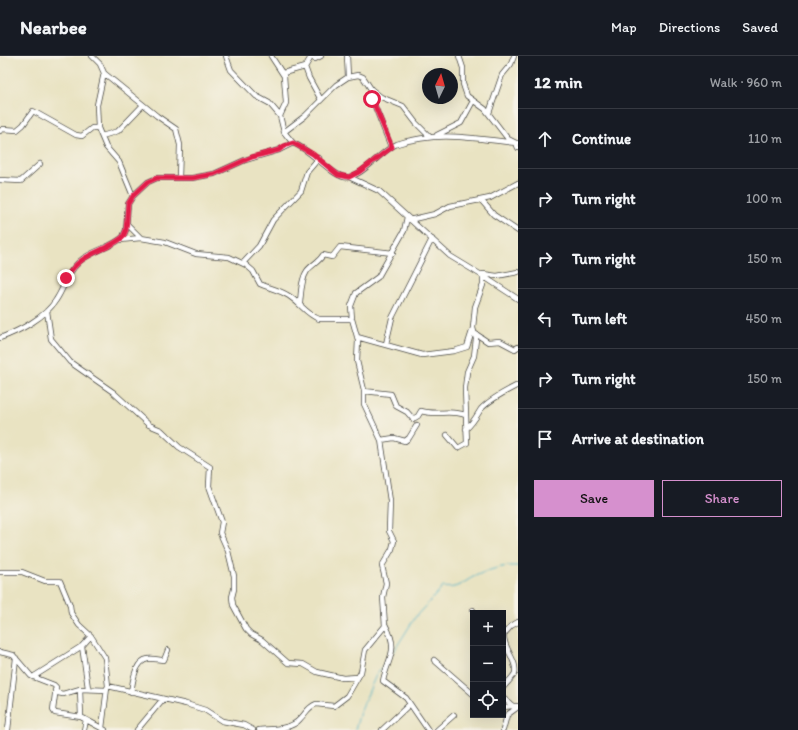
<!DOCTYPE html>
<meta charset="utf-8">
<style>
body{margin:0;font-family:Itim,sans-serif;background:#20242c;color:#f1f3f6}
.controls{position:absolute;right:12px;bottom:12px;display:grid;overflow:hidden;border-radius:0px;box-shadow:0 4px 16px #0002}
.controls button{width:36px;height:36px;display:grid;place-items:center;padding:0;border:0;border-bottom:1px solid #363941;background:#171b24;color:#f1f3f6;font:20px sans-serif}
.compass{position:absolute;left:422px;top:12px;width:36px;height:36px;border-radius:50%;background:#171b24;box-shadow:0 4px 16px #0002;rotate:5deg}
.stop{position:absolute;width:12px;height:12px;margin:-9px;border:3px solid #e11d48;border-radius:50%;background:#fff}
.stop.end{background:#e11d48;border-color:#fff;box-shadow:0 1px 4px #0008}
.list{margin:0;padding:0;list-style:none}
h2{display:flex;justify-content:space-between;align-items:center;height:52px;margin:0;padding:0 16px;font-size:17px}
h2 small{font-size:13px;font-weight:400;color:#9ea1a6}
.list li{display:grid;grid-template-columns:26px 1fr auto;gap:12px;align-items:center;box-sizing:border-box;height:60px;padding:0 16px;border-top:1px solid #363941}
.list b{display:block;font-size:15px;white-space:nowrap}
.list em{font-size:13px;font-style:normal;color:#9ea1a6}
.actions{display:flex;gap:8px;padding:12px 16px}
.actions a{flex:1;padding:9px 0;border:1px solid #d690ce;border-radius:0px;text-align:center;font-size:14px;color:#d690ce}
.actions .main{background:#d690ce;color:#111}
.icon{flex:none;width:22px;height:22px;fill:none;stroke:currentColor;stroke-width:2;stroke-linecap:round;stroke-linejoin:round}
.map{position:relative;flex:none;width:518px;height:674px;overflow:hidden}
header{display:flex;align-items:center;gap:24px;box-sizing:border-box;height:56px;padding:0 20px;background:#171b24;border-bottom:1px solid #363941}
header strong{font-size:19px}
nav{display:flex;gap:22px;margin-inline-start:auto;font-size:14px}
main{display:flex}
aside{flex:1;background:#171b24}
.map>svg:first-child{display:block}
</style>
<header>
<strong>Nearbee</strong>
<nav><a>Map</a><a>Directions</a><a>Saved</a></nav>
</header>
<main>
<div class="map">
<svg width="518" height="674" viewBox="0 0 518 674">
<rect width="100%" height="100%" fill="#f7f3e8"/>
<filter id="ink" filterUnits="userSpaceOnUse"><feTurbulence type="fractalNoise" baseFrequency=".025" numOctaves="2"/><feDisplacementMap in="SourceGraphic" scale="8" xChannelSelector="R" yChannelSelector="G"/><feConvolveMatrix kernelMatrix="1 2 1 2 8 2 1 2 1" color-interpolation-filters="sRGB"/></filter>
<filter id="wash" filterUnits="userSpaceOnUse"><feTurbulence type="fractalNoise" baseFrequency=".012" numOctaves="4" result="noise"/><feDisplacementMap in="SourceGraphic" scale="16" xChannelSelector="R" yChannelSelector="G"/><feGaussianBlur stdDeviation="0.9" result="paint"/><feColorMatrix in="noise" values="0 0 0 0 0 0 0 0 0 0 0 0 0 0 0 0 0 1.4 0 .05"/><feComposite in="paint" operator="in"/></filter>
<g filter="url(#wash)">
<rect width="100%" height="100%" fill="#e9e3c2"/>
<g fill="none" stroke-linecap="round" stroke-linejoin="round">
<path stroke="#49b1c8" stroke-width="1" d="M394,595L416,560L443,531C457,534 463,526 475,520C489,514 502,509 518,510
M355,674L360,656L376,619L387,604"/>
</g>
</g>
<g filter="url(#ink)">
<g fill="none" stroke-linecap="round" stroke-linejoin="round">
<defs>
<path id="minor" d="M92,0L100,8L104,17L157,60L176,73L180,89L179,122
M226,0L231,14L256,40L269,47L275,54L280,60L284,76L293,87
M271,0L284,20L286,47L280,60
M347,0L348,21
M459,0L463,12V28L467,40L485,53L508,83L516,87L518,92
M305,11L309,22L321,44
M104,17L97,49L98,72L106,91L119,106L133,140
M283,17L305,11L311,1L315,3L321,0
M372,43L391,91
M489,57L502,19L511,8L514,0
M0,75L3,73L17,74L23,69L33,55L76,79L82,80L92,72H98
M284,76L305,60L336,29L348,21L358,19L363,21L371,33L381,41L403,50L416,67L430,81
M437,79L461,67L473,45
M102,80L118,75L143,49
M349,121L379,135L450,200L483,220V229L475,251L473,272L476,283L474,300L467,316L465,332L467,387L458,392L447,379
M0,124L21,125L40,108
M481,144L494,159L518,175
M409,164L435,158L450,150L490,142L518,127
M127,168L141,182
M120,184L141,182L165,186L196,198L229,201L246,209L253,215L260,228C269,232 280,234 289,240C300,247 307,259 319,263H352
M243,207L259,190L273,164L301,135L307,116L319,102
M483,218L497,220L518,216
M483,220L518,243
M300,247C301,237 301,224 307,215C311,209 319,206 323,199L332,201L340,191L393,197
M47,255L51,283L70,306L113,336L149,369L161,374L179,391L210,411L209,430L222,466L220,477L228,495L234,520V533L232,541L233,549L246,573L251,578L262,584L288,607L303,608L317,616L343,622L358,621
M476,278L488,286L500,285L515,293L518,291
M357,281L422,299L454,295L467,291L473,272
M0,282C19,275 45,262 56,244C66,229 65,219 80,205C93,194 111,192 123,181L126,174L128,148L133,140L148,126L157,122H192L214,118L245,104L279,94L293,87C311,94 330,118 344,121C360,124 381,94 397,88C440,74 475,83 518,87
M386,288L392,262L432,183
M364,335L391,338L396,350L407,356L413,363L418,360L421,355C438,360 449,353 465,359
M466,373C473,367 476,361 481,353C490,343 506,335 518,329
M381,384L394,382L405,385L409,382L417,369
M0,516H22L45,525H60L70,549L71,557L79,569L91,580L105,602L108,630L186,648L205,654L222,665L244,669L253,674
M473,554L474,557
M385,568C400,596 388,600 383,625L406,642L428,674
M82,590L88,632
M0,596L13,599L31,620L54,629L56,631L53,654L55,657L81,661L105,674
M434,604L473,638
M33,621L82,590L91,580
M503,632C506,627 512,623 515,617C518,605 502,591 504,578L511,570L518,566
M80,633L81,661
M55,634L58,637L63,638L80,633L107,634
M131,636C133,625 135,605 148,603C153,602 159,604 164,604L168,594
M503,642L513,650H518
M503,651L513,650
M102,672L107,632
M8,674L16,602
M84,674L86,664
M137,674L163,643
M259,674C271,673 291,674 300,663C306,657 308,651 316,648L334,650L347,640L361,616L365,594L385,570L383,541L386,527L382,510L392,493L394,485L389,475L390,445L381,384L364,348V334L357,305L358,284L352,263L351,250L356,237L378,221L404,175L407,161
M382,674L410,648
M437,674L454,659
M503,674L507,659L518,651"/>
</defs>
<use href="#minor" stroke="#484742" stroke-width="6"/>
<use href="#minor" stroke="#fff" stroke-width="4.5"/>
</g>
</g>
<g fill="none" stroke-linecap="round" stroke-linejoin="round" filter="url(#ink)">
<path stroke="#e11d48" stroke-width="5" d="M66,222C82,195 104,197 123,181L126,174L128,148L133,140L148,126L157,122H192L214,118L252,101L279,94L284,90L293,87L313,98L338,119L349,121L359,116L392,91L372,43"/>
</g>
</svg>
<div class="controls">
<button>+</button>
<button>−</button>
<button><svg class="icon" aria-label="locate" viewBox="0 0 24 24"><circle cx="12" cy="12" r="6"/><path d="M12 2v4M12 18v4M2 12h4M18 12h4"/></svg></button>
</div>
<svg class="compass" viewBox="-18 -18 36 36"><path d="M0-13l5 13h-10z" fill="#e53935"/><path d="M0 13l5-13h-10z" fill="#9ea1a6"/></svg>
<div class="stop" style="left:372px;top:43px"></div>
<div class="stop end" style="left:66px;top:222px"></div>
</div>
<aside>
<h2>12 min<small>Walk · 960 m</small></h2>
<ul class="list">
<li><svg class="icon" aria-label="ahead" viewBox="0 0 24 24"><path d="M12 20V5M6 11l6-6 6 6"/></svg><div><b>Continue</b></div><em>110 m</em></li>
<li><svg class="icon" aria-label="right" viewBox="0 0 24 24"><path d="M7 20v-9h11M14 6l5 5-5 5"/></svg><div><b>Turn right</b></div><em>100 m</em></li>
<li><svg class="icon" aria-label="right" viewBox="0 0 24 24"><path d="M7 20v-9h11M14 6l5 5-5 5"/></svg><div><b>Turn right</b></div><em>150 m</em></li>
<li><svg class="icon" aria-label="left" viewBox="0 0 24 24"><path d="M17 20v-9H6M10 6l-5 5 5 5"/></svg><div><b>Turn left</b></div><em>450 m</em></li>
<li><svg class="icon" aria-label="right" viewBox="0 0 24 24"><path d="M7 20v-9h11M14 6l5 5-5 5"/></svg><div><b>Turn right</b></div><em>150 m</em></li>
<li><svg class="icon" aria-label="arrive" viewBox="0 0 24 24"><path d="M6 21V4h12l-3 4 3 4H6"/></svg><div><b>Arrive at destination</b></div></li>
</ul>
<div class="actions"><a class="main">Save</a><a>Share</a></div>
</aside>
</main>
